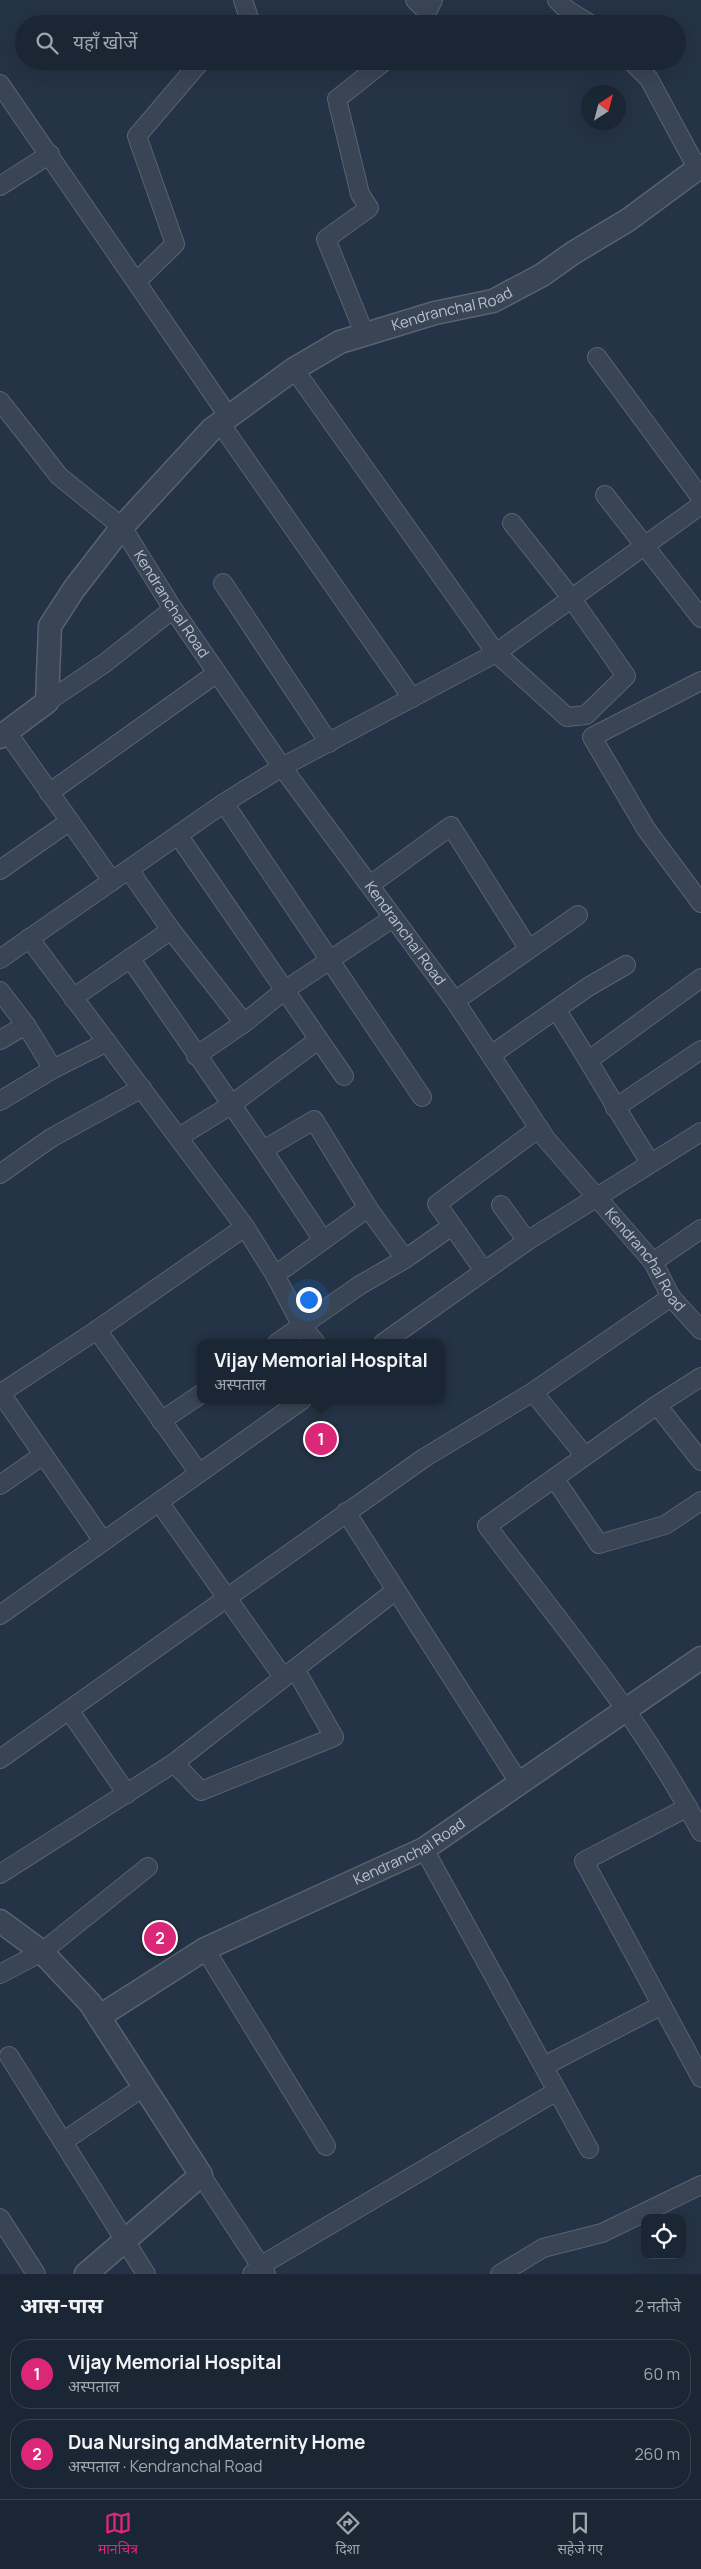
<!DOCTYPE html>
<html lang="hi">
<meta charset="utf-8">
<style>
body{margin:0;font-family:Manrope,"Noto Sans Devanagari",sans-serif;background:#283240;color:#f1f3f6}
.controls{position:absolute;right:15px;bottom:15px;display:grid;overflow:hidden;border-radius:10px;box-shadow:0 5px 20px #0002}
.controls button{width:45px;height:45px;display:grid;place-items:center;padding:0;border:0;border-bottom:1px solid #39434f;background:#1b2634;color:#f1f3f6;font:25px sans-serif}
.compass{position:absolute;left:581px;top:85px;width:45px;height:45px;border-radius:50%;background:#1b2634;box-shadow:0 5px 20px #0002;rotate:36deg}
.you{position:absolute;left:308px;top:1299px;width:18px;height:18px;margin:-12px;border:4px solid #fff;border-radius:50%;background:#1a73e8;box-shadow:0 0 0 8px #1a73e833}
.badge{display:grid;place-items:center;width:32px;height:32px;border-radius:50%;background:#db2777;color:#fff;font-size:16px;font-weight:700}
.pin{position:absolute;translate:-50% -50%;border:2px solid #fff;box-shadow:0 1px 5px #0006}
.popup{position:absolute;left:197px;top:1339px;width:248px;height:65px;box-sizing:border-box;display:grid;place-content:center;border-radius:10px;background:#1b2634;filter:drop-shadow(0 1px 4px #0005);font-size:16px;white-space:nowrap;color:#a0a5ac}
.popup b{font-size:19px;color:#f1f3f6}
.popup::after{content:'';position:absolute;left:50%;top:100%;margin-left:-10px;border:10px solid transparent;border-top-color:#1b2634}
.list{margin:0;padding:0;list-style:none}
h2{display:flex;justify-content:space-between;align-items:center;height:65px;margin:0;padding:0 20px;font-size:21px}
h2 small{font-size:16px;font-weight:400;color:#a0a5ac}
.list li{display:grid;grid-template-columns:32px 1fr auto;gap:15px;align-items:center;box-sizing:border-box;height:70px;margin:0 10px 10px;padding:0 10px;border:1px solid #39434f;border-radius:20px}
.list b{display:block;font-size:19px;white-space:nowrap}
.list p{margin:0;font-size:16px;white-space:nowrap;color:#a0a5ac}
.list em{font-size:16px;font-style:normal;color:#a0a5ac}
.icon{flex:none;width:28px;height:28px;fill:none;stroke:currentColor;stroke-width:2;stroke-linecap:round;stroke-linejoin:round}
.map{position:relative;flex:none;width:701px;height:2274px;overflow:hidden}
.search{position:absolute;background:#1b2634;box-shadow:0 5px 20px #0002;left:15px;right:15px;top:15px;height:55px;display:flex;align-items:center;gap:12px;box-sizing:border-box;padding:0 18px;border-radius:28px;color:#a0a5ac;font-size:19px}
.sheet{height:225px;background:#1b2634}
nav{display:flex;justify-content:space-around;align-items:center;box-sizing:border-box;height:70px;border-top:1px solid #39434f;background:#1b2634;font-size:14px;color:#a0a5ac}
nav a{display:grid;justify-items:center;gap:2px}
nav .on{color:#db2777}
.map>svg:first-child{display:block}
</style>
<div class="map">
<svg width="701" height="2274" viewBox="0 0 701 2274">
<rect width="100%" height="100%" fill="#243345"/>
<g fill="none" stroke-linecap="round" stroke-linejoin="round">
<defs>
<g id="minor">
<path d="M243,0L251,24"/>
<path d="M415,0L427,12L433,0"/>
<path d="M557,0L566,9L590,24"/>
<path d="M631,61L649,79L697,168"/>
<path d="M0,84L229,417"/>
<path d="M0,186L50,154"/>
<path d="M137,281L175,244L137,136L201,61"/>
<path d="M365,335L326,239L369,208L360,194L337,99L385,61"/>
<path d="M597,357L701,498"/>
<path d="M294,369L496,653L567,717L586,715L626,676L572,599L512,523"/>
<path id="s1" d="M0,401L59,476L122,527L173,609L282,767L455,1001L546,1139L653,1262L671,1297L701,1330"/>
<path d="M220,423L412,698"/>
<path d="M605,495L701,618"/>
<path d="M223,583L329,743"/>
<path d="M701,681L592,737L646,829L701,903"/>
<path d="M47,702L105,663L173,609"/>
<path d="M7,732L112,881"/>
<path d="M49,793L217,673"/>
<path d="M224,803L422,1097"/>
<path d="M178,835L344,1076"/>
<path d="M0,870L70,821"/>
<path d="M129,870L171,930L244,1023"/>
<path d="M370,885L451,826L528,948"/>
<path d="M29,938L245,1227L275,1275L302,1326L316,1343"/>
<path d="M130,958L263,1150L323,1240"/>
<path d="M0,959L224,803L282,767L496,653L701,505"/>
<path d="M0,991L26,1025L53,1069"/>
<path d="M73,998L171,930"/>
<path d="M455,1001L578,915"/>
<path d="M557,1011C590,1061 618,1113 650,1162"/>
<path d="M0,1040L26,1025"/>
<path d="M491,1055L588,987L626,965"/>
<path d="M196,1056L244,1023L285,990L393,918"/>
<path d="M589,1060L701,978"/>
<path d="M0,1101L53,1069L107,1042"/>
<path d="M615,1108L701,1050"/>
<path d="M179,1137L231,1105L318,1040"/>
<path d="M263,1150L314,1120L368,1208L405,1259"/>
<path d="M0,1174L51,1138L142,1088"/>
<path d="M501,1205L527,1241"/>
<path d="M653,1262L701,1229"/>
<path d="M484,1271L437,1204L539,1128"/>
<path d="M275,1275L368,1208"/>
<path d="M97,1330L199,1473"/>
<path d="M277,1343L360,1285L405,1259L452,1226"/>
<path d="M383,1343L527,1241L701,1132"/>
<path d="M701,1377L657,1405L487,1526C562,1625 643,1721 701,1832"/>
<path d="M0,1392L103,1541"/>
<path d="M533,1392L585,1456"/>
<path d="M1,1393L97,1330L245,1227"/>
<path d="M657,1405L701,1461"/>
<path d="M161,1421L201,1394"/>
<path d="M554,1478L599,1544L665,1525L701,1501"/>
<path d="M0,1485L43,1455"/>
<path d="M159,1502L283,1677"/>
<path d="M346,1512L520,1784"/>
<path d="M0,1615L302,1400"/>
<path d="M69,1710L127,1794"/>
<path d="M0,1759L424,1458L533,1392L671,1297"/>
<path d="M174,1763L201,1791L334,1737L295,1669"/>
<path d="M688,1807L584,1861L701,2078"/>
<path d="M424,1849L589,2149"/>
<path d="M0,1874L174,1763L395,1591"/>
<path d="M205,1949L326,2146"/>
<path d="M0,1974L42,1952L148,1867"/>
<path d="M9,2056L146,2274"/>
<path d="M544,2066L662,2005"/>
<path d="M64,2141L145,2086"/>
<path d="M201,2175L266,2274"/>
<path d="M0,2218L36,2274"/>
<path d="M252,2274L260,2266L557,2091"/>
<path d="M500,2274L543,2248L602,2233L701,2185"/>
</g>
<g id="tertiary">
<path id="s2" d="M0,737L47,702L50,626L74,589L122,527L212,429L294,369L340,342L435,313L493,301L542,275L573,253L628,220L701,166"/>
<path d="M0,1921L42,1952L90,2003L201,2175L86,2274"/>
<path id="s3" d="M100,2016L205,1949L424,1849L701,1658"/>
</g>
</defs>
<use href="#minor" stroke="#586372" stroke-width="20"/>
<use href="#tertiary" stroke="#586372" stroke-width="25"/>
<use href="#minor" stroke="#394554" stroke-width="18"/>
<use href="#tertiary" stroke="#394554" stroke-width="22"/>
</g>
<g text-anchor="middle" stroke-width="4" stroke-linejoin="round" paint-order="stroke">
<g font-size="15" fill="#b7c0ce" stroke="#1e2a3a">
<text dy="5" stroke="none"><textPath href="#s2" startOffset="662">Kendranchal Road</textPath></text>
<text dy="5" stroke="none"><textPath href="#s1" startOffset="268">Kendranchal Road</textPath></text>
<text dy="5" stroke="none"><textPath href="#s1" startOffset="672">Kendranchal Road</textPath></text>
<text dy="5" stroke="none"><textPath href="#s1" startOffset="1078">Kendranchal Road</textPath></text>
<text dy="5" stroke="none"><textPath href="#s3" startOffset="351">Kendranchal Road</textPath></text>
</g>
</g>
</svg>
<div class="controls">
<button><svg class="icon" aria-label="locate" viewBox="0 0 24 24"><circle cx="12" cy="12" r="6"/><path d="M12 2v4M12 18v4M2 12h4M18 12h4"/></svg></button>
</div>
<svg class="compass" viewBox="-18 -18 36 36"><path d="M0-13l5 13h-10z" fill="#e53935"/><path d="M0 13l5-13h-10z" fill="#a0a5ac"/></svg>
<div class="you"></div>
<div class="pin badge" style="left:321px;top:1439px">1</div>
<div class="popup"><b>Vijay Memorial Hospital</b>अस्पताल</div>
<div class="pin badge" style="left:160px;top:1938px">2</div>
<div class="search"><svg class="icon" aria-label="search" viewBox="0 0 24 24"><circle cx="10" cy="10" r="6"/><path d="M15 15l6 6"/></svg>यहाँ खोजें</div>
</div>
<section class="sheet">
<h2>आस-पास<small>2 नतीजे</small></h2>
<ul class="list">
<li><span class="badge">1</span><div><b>Vijay Memorial Hospital</b><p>अस्पताल</p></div><em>60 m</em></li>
<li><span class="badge">2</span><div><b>Dua Nursing andMaternity Home</b><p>अस्पताल · Kendranchal Road</p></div><em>260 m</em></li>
</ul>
</section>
<nav>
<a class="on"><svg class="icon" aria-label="map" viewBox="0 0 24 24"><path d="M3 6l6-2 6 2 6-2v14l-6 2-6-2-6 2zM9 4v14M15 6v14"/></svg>मानचित्र</a>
<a><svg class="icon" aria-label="directions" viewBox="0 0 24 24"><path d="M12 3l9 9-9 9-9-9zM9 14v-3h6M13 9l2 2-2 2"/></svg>दिशा</a>
<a><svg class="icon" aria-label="saved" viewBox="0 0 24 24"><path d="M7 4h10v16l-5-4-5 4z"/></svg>सहेजे गए</a>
</nav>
